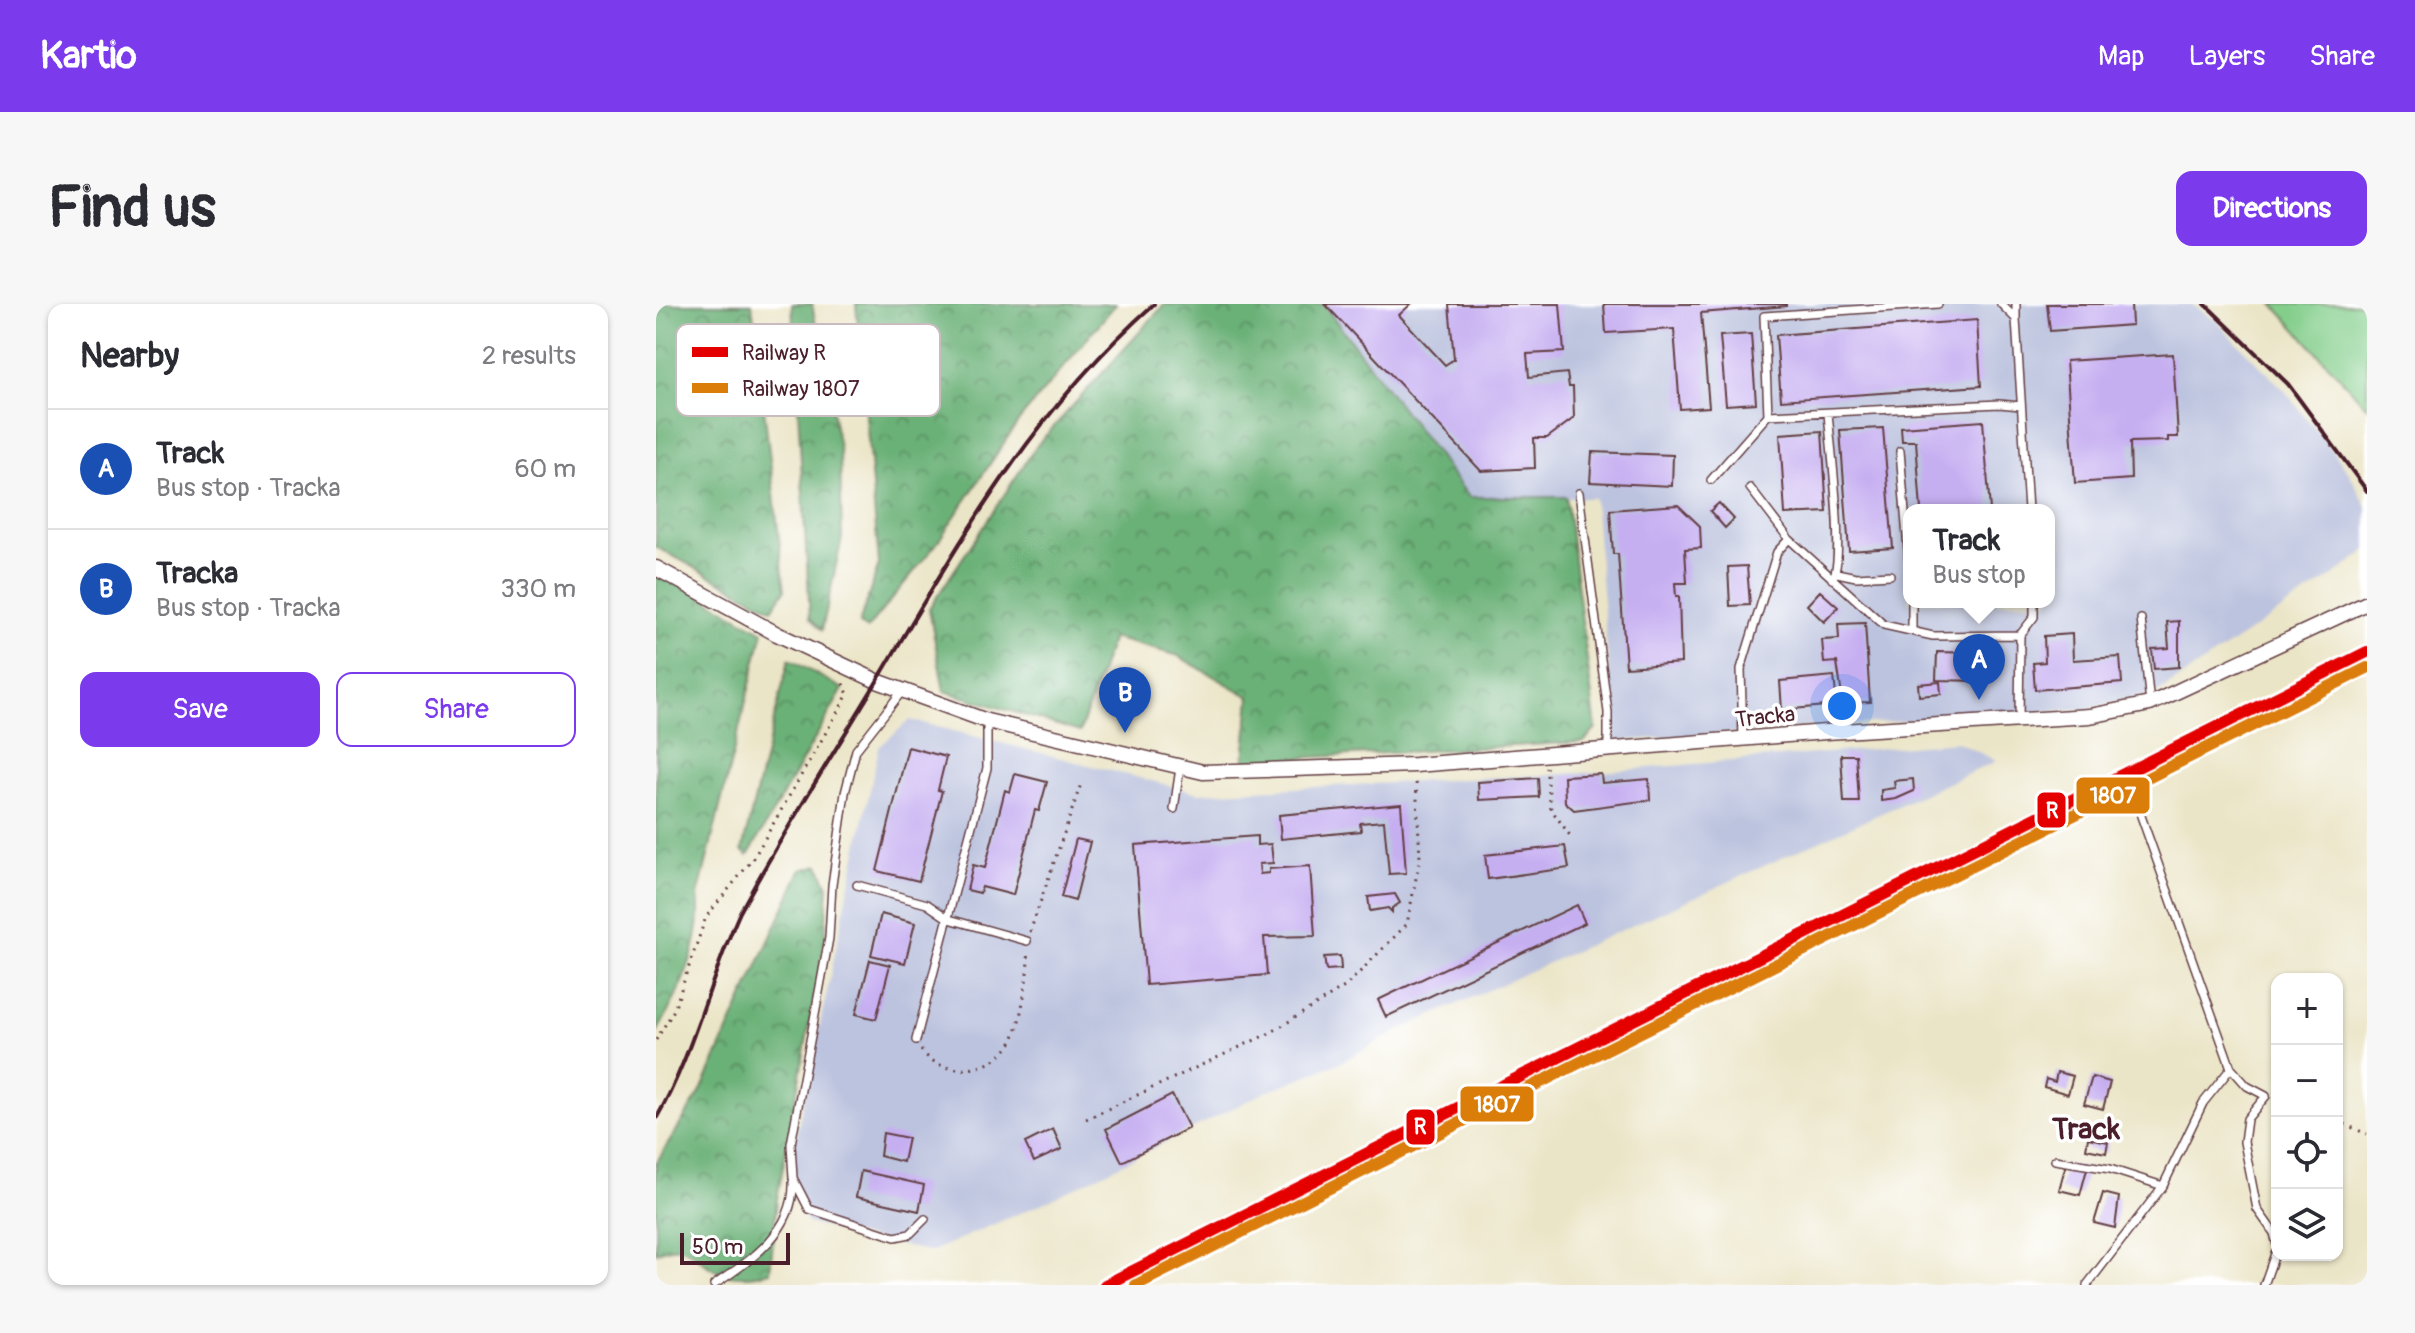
<!DOCTYPE html>
<meta charset="utf-8">
<style>
body{margin:0;font-family:Pangolin,sans-serif;background:#f7f7f7;color:#2b2b33}
.controls{position:absolute;right:24px;bottom:24px;display:grid;overflow:hidden;border-radius:16px;box-shadow:0 2px 6px #0004}
.controls button{width:72px;height:72px;display:grid;place-items:center;padding:0;border:0;border-bottom:2px solid #e1e1e2;background:#fff;color:#2b2b33;font:40px sans-serif}
.scale{position:absolute;left:24px;bottom:20px;width:110px;box-sizing:border-box;padding-left:8px;border:4px solid #4a1f2b;border-top:0;font-size:22px;line-height:28px;white-space:nowrap;color:#4a1f2b;-webkit-text-stroke:6px #fff;paint-order:stroke}
.you{position:absolute;left:1186px;top:402px;width:28px;height:28px;margin:-20px;border:6px solid #fff;border-radius:50%;background:#1a73e8;box-shadow:0 0 0 12px #1a73e833}
.badge{display:grid;place-items:center;width:52px;height:52px;border-radius:50%;background:#7c3aed;color:#fff;font-size:26px;font-weight:700}
.pin{position:absolute;translate:-50% -66px;filter:drop-shadow(0 2px 4px #0008)}
.pin::after{content:'';position:absolute;top:42px;width:28px;height:24px;background:inherit;clip-path:polygon(0 0,100% 0,50% 100%)}
.popup{position:absolute;left:1247px;top:200px;width:152px;height:104px;box-sizing:border-box;display:grid;place-content:center;border-radius:16px;background:#fff;filter:drop-shadow(0 2px 6px #0005);font-size:26px;white-space:nowrap;color:#7c7c81}
.popup b{font-size:30px;color:#2b2b33}
.popup::after{content:'';position:absolute;left:50%;top:100%;margin-left:-16px;border:16px solid transparent;border-top-color:#fff}
.list{margin:0;padding:0;list-style:none}
h2{display:flex;justify-content:space-between;align-items:center;height:104px;margin:0;padding:0 32px;font-size:34px}
h2 small{font-size:26px;font-weight:400;color:#7c7c81}
.list li{display:grid;grid-template-columns:52px 1fr auto;gap:24px;align-items:center;box-sizing:border-box;height:120px;padding:0 32px;border-top:2px solid #e1e1e2}
.list b{display:block;font-size:30px;white-space:nowrap}
.list p{margin:0;font-size:26px;white-space:nowrap;color:#7c7c81}
.list em{font-size:26px;font-style:normal;color:#7c7c81}
.actions{display:flex;gap:16px;padding:24px 32px}
.actions a{flex:1;padding:18px 0;border:2px solid #7c3aed;border-radius:16px;text-align:center;font-size:28px;color:#7c3aed}
.actions .main{background:#7c3aed;color:#fff}
.icon{flex:none;width:44px;height:44px;fill:none;stroke:currentColor;stroke-width:2;stroke-linecap:round;stroke-linejoin:round}
.map{position:relative;flex:none;width:1711px;height:981px;overflow:hidden;border-radius:16px}
header{display:flex;align-items:center;gap:48px;box-sizing:border-box;height:112px;padding:0 40px;background:#7c3aed;color:#fff}
header strong{font-size:38px}
nav{display:flex;gap:44px;margin-inline-start:auto;font-size:28px}
.intro{display:flex;align-items:center;justify-content:space-between;box-sizing:border-box;height:192px;padding:0 48px}
h1{margin:0;font-size:56px}
.button{padding:20px 36px;border-radius:16px;background:#7c3aed;color:#fff;font-size:28px;font-weight:700}
main{display:flex;gap:48px;padding:0 48px}
aside{flex:1;background:#fff;border-radius:16px;box-shadow:0 2px 6px #0004}
.map>svg:first-child{display:block}
</style>
<header>
<strong>Kartio</strong>
<nav><a>Map</a><a>Layers</a><a>Share</a></nav>
</header>
<div class="intro"><h1>Find us</h1><a class="button">Directions</a></div>
<main>
<aside>
<h2>Nearby<small>2 results</small></h2>
<ul class="list">
<li><span class="badge" style="background:#1a4fb4">A</span><div><b>Track</b><p>Bus stop · Tracka</p></div><em>60 m</em></li>
<li><span class="badge" style="background:#1a4fb4">B</span><div><b>Tracka</b><p>Bus stop · Tracka</p></div><em>330 m</em></li>
</ul>
<div class="actions"><a class="main">Save</a><a>Share</a></div>
</aside>
<div class="map">
<svg width="1711" height="981" viewBox="0 0 1711 981">
<defs>
<pattern id="forest-crowns" width="20" height="18" patternUnits="userSpaceOnUse" patternTransform="scale(2)"><rect width="20" height="18" fill="#6ab177"/><path d="M2 6a3 3 0 1 1 6 0M12 15a3 3 0 1 1 6 0" fill="none" stroke="#598f62"/></pattern>
</defs>
<rect width="100%" height="100%" fill="#fff"/>
<filter id="ink" filterUnits="userSpaceOnUse"><feTurbulence type="fractalNoise" baseFrequency=".0125" numOctaves="2"/><feDisplacementMap in="SourceGraphic" scale="16" xChannelSelector="R" yChannelSelector="G"/><feConvolveMatrix kernelMatrix="1 2 1 2 8 2 1 2 1" color-interpolation-filters="sRGB"/></filter>
<filter id="wash" filterUnits="userSpaceOnUse"><feTurbulence type="fractalNoise" baseFrequency=".006" numOctaves="4" result="noise"/><feDisplacementMap in="SourceGraphic" scale="32" xChannelSelector="R" yChannelSelector="G"/><feGaussianBlur stdDeviation="1.8" result="paint"/><feColorMatrix in="noise" values="0 0 0 0 0 0 0 0 0 0 0 0 0 0 0 0 0 1.4 0 .05"/><feComposite in="paint" operator="in"/></filter>
<g filter="url(#wash)">
<rect width="100%" height="100%" fill="#ebe5c7"/>
<path fill="#bcc3de" fill-rule="evenodd" d="M667,0H1535L1560,17L1630,88L1692,167L1711,203V246L1680,270L1503,388L1435,404L959,437L938,194L813,193ZM1253,206H1393V298H1253Z
M254,416L543,489L945,468L1301,438L1341,457L746,725L685,758L607,789L394,896L274,948L151,919L131,875L223,443Z"/>
<path fill="url(#forest-crowns)" stroke="#5a6851" stroke-width="2" d="M0,0H96L129,286L116,305L0,243Z
M136,0H156L184,149L186,234L166,326L154,314Z
M200,0H460L364,115L279,242L211,325L203,320L223,260Z
M509,0H667L813,193H910L940,425L928,438L588,457L594,393L520,351L456,334L424,428L288,387L273,305L381,141Z
M0,266L107,328L42,592C49,637 22,692 0,730Z
M133,355L187,385L92,552L86,547Z
M163,561L172,583L169,636L121,895L114,968C97,973 73,975 57,965C35,953 32,934 0,949V859L44,789L145,566Z"/>
<path fill="#83ce8b" stroke="#66765b" stroke-width="2" d="M1617,0H1711V103Z"/>
<g id="blocks">
<path fill="#c6aff1" d="M669,0H755L743,11L789,61L798,55L793,0H904L908,48L871,50L873,73L911,69L913,83H917L918,114L891,134H878L879,164L825,167Z
M948,0H1130V2L1045,9L1053,103L1024,105L1018,25L950,29Z
M1391,0H1475L1476,21L1394,27Z
M1321,16L1325,82L1125,96L1120,31Z
M1095,30L1100,99L1070,101L1064,32Z
M1517,50L1522,133H1512V137L1474,138L1475,175L1419,179L1410,57Z
M1327,117L1334,206H1265L1260,137H1246L1245,123Z
M1227,124L1237,244L1193,247L1184,126Z
M1166,127L1171,208L1129,210L1124,130Z
M936,148L1017,151L1016,182L934,178Z
M1063,199L1078,215L1069,224L1054,207Z
M1022,201L1044,222L1045,244L1029,245L1031,279H1019L1020,293L1023,292L1025,359L970,363L962,250H957L954,206Z
M1091,262L1094,301L1074,302L1072,263Z
M1164,287L1182,303L1168,318L1151,301Z
M1523,317V363L1498,365L1496,345L1513,344L1511,318Z
M1209,319L1214,398L1187,399L1181,358L1168,359L1166,336L1183,335L1182,320Z
M1416,330L1417,356L1464,353L1466,379L1379,386L1377,359L1389,358L1388,332Z
M1281,348L1324,349V377L1280,376Z
M1178,372L1181,401L1126,406L1124,377Z
M1284,378L1285,390L1263,392L1262,380Z
M252,443L290,453L282,486L286,487L263,577L221,567Z
M1185,451H1200L1203,498H1188Z
M359,470L391,478L383,507L379,506L357,591L326,583L324,589L311,586L317,561L329,564L349,486L354,488Z
M945,470L946,479L993,475L994,496L918,506L909,498L908,472Z
M882,474L883,493L823,496L822,478Z
M1257,475L1258,487L1240,495L1225,497V486L1239,484L1238,477Z
M745,500L750,569L733,570L728,517L704,519L705,527L625,535L623,511Z
M601,532V541L615,540L617,559L603,560L604,570L613,569V565L654,562L659,632L608,633L611,671L490,681L479,541Z
M420,535L434,538L419,597L405,593Z
M909,542L913,564L832,575L829,551Z
M739,590L744,599L736,604V608L732,604L714,607L712,593Z
M921,601L929,619L730,713L722,696Z
M225,610L259,619L249,659L215,651Z
M684,652L685,665L670,666L668,653Z
M214,656L234,661L220,715L200,710Z
M1401,768L1417,772L1412,790L1388,783L1390,775L1399,778Z
M1436,773L1454,778L1447,805L1428,800Z
M516,791L533,824L466,858L450,825Z
M397,825L406,845L378,858L369,839Z
M227,829L252,834L247,858L224,852Z
M1432,834L1452,838L1450,849L1430,845Z
M1410,860L1431,865L1424,891L1403,886Z
M205,867L268,881L263,907L200,893Z
M1447,889L1463,893L1459,924L1438,919Z"/>
</g>
</g>
<g filter="url(#ink)">
<use href="#blocks" fill-opacity="0" stroke="#623d42" stroke-width="2"/>
<g fill="none" stroke-linecap="round" stroke-linejoin="round">
<defs>
<path id="service" d="M1345,0L1360,15L1372,206
M1360,0V15
M1172,109C1174,137 1190,259 1176,275
M1112,111L1343,100L1365,102
M1244,147L1253,258
M1055,176L1112,111L1108,12L1282,0
M1094,184L1133,235L1228,321L1277,332L1364,331L1378,313V298
M923,189L952,408V445
M1181,269L1200,273L1234,271
M1256,298V327
M1485,315L1494,400
M247,386L200,446L189,489L176,581L173,634L135,840L137,874L153,905L239,933L254,930L269,915
M1363,417L1364,331
M1087,435L1085,365L1121,248L1133,235
M518,505L524,464
M1485,512L1575,764L1591,782L1610,792L1591,815L1588,838L1601,905L1618,929L1621,941
M201,581L271,600L293,615L371,637
M260,736L331,464V417
M1399,856L1454,865L1507,882
M58,981C95,956 139,927 137,878
M1431,981L1507,882L1547,799L1575,764
M1608,981L1621,944"/>
<path id="minor" d="M0,264L121,330L221,377L331,417L547,468L759,461L1170,428L1434,412L1494,400L1711,299"/>
</defs>
<use href="#service" stroke="#623d42" stroke-width="10"/>
<use href="#minor" stroke="#623d42" stroke-width="17"/>
<path stroke="#623d42" stroke-width="3" stroke-dasharray="2 6" stroke-linecap="butt" d="M890,463L895,505L915,533
M374,628L426,477
M0,736L18,706L50,613L97,555L192,390L185,376
M265,746C287,775 336,770 355,739C365,723 373,666 372,647
M430,815L616,728L690,682L751,620L764,554L760,476
M1681,817L1711,830"/>
<use href="#service" stroke="#fff" stroke-width="7"/>
<use href="#minor" stroke="#fff" stroke-width="14"/>
<path stroke="#4a1f2b" stroke-width="4" d="M1549,0L1632,80L1711,187
M0,815C37,751 53,676 84,608C126,530 174,455 220,379C303,239 374,110 498,0"/>
<defs>
<path id="rail-1" d="M449,981L1711,348"/>
<path id="rail-2" d="M480,981L1711,364"/>
</defs>
<use href="#rail-1" stroke="#fff" stroke-width="18"/>
<use href="#rail-2" stroke="#fff" stroke-width="18"/>
<use href="#rail-1" stroke="#e50000" stroke-width="12"/>
<use href="#rail-2" stroke="#db7d09" stroke-width="12"/>
</g>
</g>
<g text-anchor="middle" stroke-width="7" stroke-linejoin="round" paint-order="stroke">
<g font-size="22" fill="#4a1f2b" stroke="#fff">
<text transform="translate(1109 412) rotate(-6)" y="8">Tracka</text>
</g>
<g font-size="30" font-weight="bold" fill="#4a1f2b" stroke="#fff">
<text x="1430" y="835">Track</text>
</g>
</g>
<rect x="20" y="20" width="264" height="92" rx="12" fill="#fff" stroke="#c9bcbf" stroke-width="2"/>
<rect x="36" y="43" width="36" height="10" fill="#e50000"/>
<rect x="36" y="79" width="36" height="10" fill="#db7d09"/>
<g font-size="22" fill="#4a1f2b">
<text x="86" y="56">Railway R</text>
<text x="86" y="92">Railway 1807</text>
</g>
<g stroke="#fff" stroke-width="3">
<rect x="1419" y="472" width="76" height="39" rx="8" fill="#db7d09"/>
<rect x="1380" y="487" width="31" height="38" rx="8" fill="#e50000"/>
<rect x="803" y="781" width="76" height="38" rx="8" fill="#db7d09"/>
<rect x="749" y="804" width="31" height="38" rx="8" fill="#e50000"/>
</g>
<g font-size="22" text-anchor="middle" font-weight="bold" fill="#fff">
<text x="1457" y="499">1807</text>
<text x="1396" y="514">R</text>
<text x="841" y="808">1807</text>
<text x="764" y="830">R</text>
</g>
</svg>
<div class="controls">
<button>+</button>
<button>−</button>
<button><svg class="icon" aria-label="locate" viewBox="0 0 24 24"><circle cx="12" cy="12" r="6"/><path d="M12 2v4M12 18v4M2 12h4M18 12h4"/></svg></button>
<button><svg class="icon" aria-label="layers" viewBox="0 0 24 24"><path d="M12 4l9 5-9 5-9-5zM3 14l9 5 9-5"/></svg></button>
</div>
<div class="scale">50 m</div>
<div class="you"></div>
<div class="pin badge" style="left:1323px;top:396px;background:#1a4fb4">A</div>
<div class="popup"><b>Track</b>Bus stop</div>
<div class="pin badge" style="left:469px;top:429px;background:#1a4fb4">B</div>
</div>
</main>
